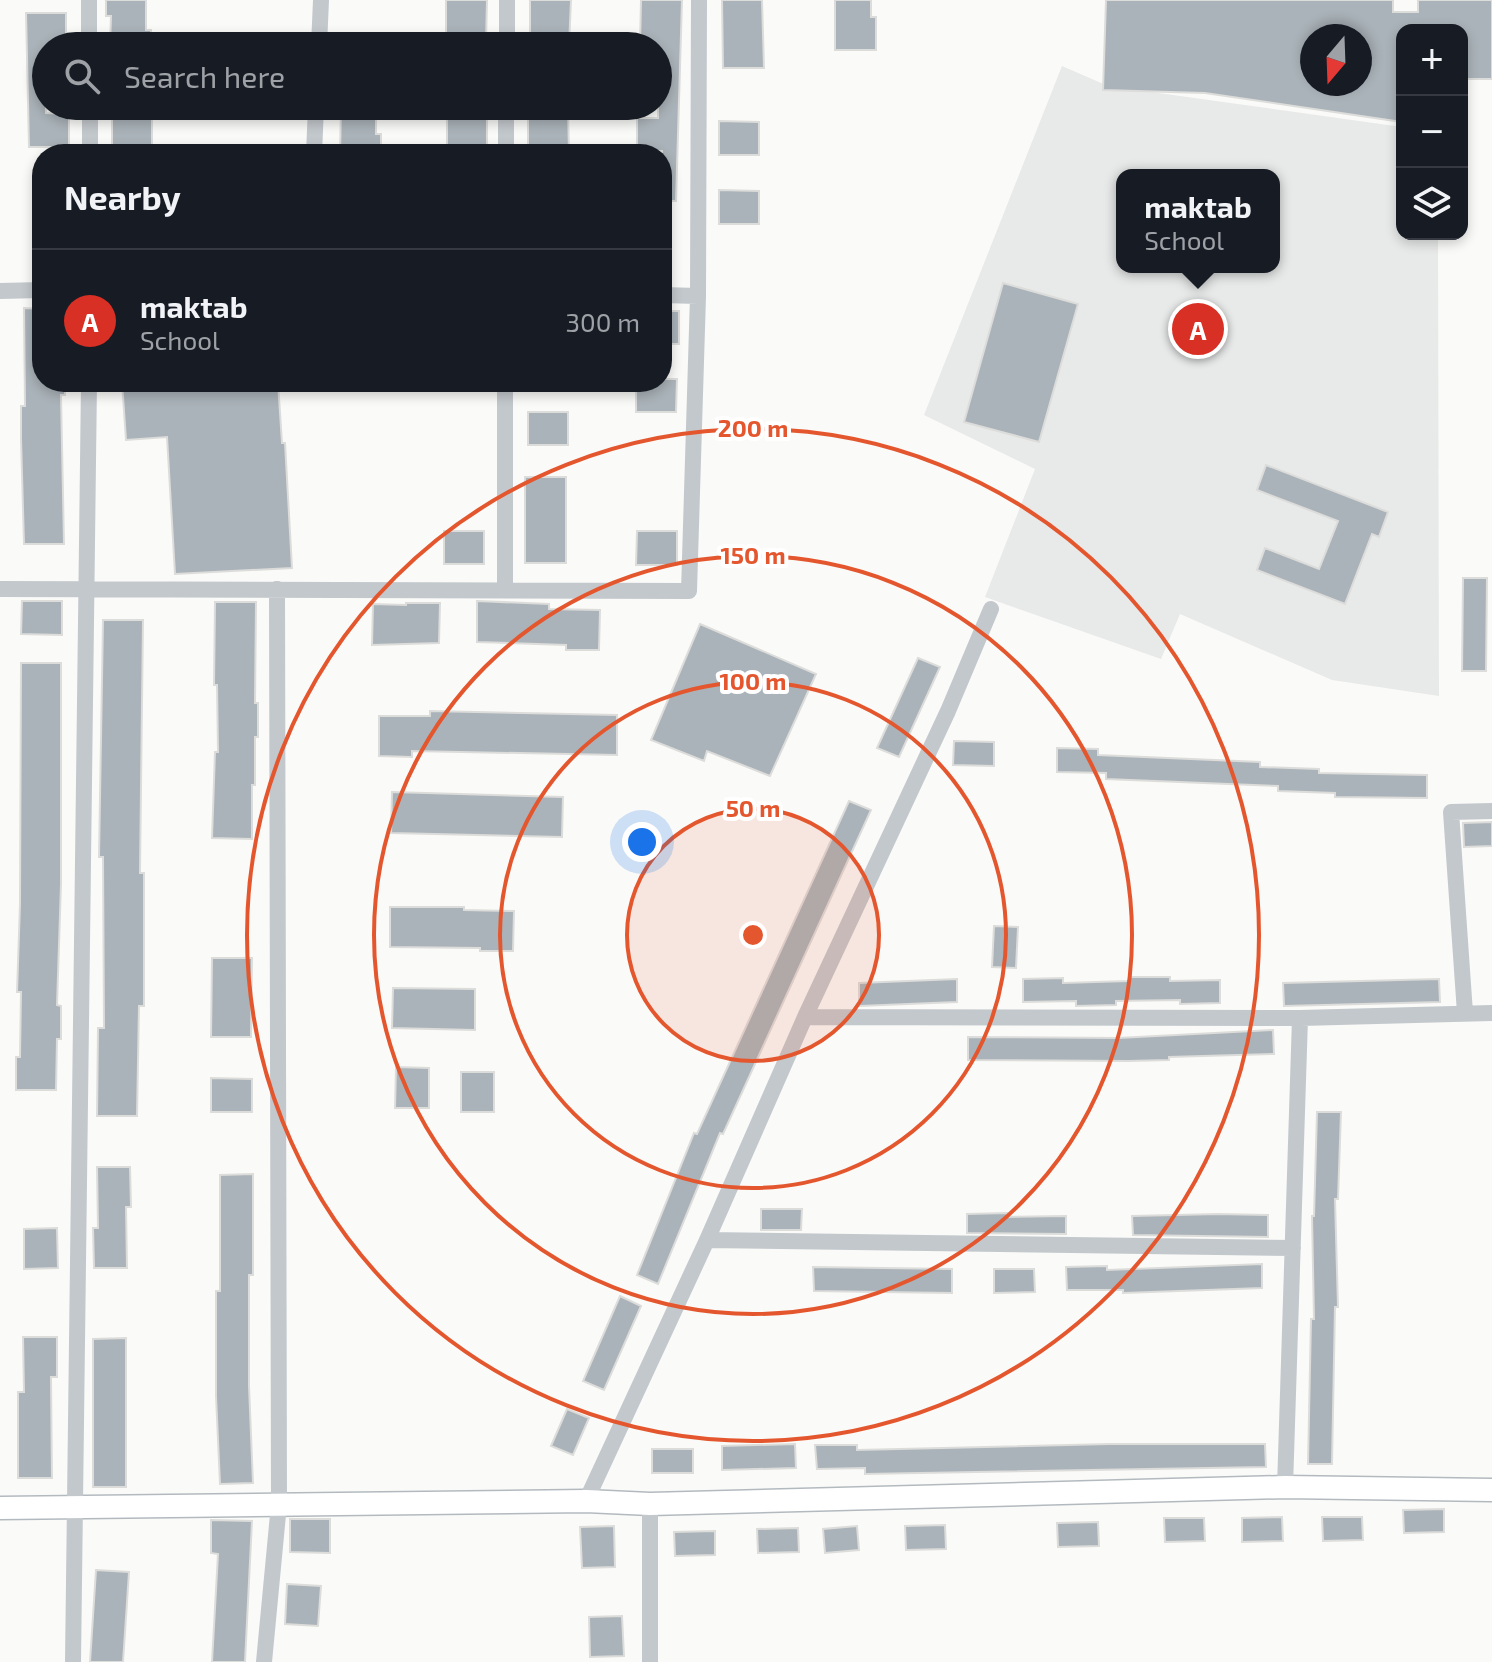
<!DOCTYPE html>
<meta charset="utf-8">
<style>
body{margin:0;font-family:"Exo 2",sans-serif;background:#20242c;color:#f1f3f6}
.controls{position:absolute;right:24px;top:24px;display:grid;overflow:hidden;border-radius:16px;box-shadow:0 4px 12px #0003}
.controls button{width:72px;height:72px;display:grid;place-items:center;padding:0;border:0;border-bottom:2px solid #363941;background:#171b24;color:#f1f3f6;font:40px sans-serif}
.compass{position:absolute;left:1300px;top:24px;width:72px;height:72px;border-radius:50%;background:#171b24;box-shadow:0 4px 12px #0003;rotate:199deg}
.you{position:absolute;left:642px;top:842px;width:28px;height:28px;margin:-20px;border:6px solid #fff;border-radius:50%;background:#1a73e8;box-shadow:0 0 0 12px #1a73e833}
.badge{display:grid;place-items:center;width:52px;height:52px;border-radius:50%;background:#d93025;color:#fff;font-size:26px;font-weight:700}
.pin{position:absolute;translate:-50% -50%;border:4px solid #fff;box-shadow:0 2px 8px #0006}
.popup{position:absolute;left:1116px;top:169px;width:164px;height:104px;box-sizing:border-box;display:grid;place-content:center;border-radius:16px;background:#171b24;filter:drop-shadow(0 2px 6px #0005);font-size:26px;white-space:nowrap;color:#9ea1a6}
.popup b{font-size:30px;color:#f1f3f6}
.popup::after{content:'';position:absolute;left:50%;top:100%;margin-left:-16px;border:16px solid transparent;border-top-color:#171b24}
.list{margin:0;padding:0;list-style:none}
h2{display:flex;justify-content:space-between;align-items:center;height:104px;margin:0;padding:0 32px;font-size:34px}
h2 small{font-size:26px;font-weight:400;color:#9ea1a6}
.list li{display:grid;grid-template-columns:52px 1fr auto;gap:24px;align-items:center;box-sizing:border-box;height:144px;padding:0 32px;border-top:2px solid #363941}
.list b{display:block;font-size:30px;white-space:nowrap}
.list p{margin:0;font-size:26px;white-space:nowrap;color:#9ea1a6}
.list em{font-size:26px;font-style:normal;color:#9ea1a6}
.icon{flex:none;width:44px;height:44px;fill:none;stroke:currentColor;stroke-width:2;stroke-linecap:round;stroke-linejoin:round}
.map{position:relative;flex:none;width:1492px;height:1662px;overflow:hidden}
.search{position:absolute;background:#171b24;box-shadow:0 4px 12px #0003;left:32px;top:32px;width:640px;height:88px;display:flex;align-items:center;gap:20px;box-sizing:border-box;padding:0 28px;border-radius:44px;color:#9ea1a6;font-size:30px}
.panel{position:absolute;background:#171b24;box-shadow:0 4px 12px #0003;left:32px;top:144px;width:640px;height:248px;border-radius:32px}
.map>svg:first-child{display:block}
</style>
<div class="map">
<svg width="1492" height="1662" viewBox="0 0 1492 1662">
<rect width="100%" height="100%" fill="#fafaf8"/>
<path fill="#e8e9e9" fill-rule="evenodd" d="M1062,66L1108,86L1402,127V234H1438L1439,696L1332,680L1180,614L1161,659L985,597L1035,469L924,415ZM1122,175H1274V267H1122Z"/>
<path fill="#aab3b9" stroke="#dcdcda" stroke-width="2" fill-rule="evenodd" d="M106,0H146V30H151V46H110L111,16H106Z
M446,0H487L486,42L446,41Z
M530,0H571L569,46H530Z
M641,0H682L676,201H662V151H637V118H658V46H640Z
M722,0H762L764,68H723Z
M835,0H871V17H876V50H835Z
M1106,0H1393V12H1418V0H1492V79H1462V30H1402V122L1205,93L1103,90ZM1312,36H1360V84H1312Z
M26,13H66V46H46V113L69,114V147H29Z
M112,106H152V154H112Z
M341,106H376V134H381V154H340Z
M528,106H568L569,154H528Z
M447,115L487,116V149H447Z
M719,121L759,122V155H719Z
M719,190L759,191V224H719Z
M1003,283L1078,304L1039,442L964,422Z
M24,308L42,309V382H65V395H61L64,544H24L21,439V406H25Z
M662,311H679V344H662Z
M662,379H677L676,412H636V382H662Z
M122,382H278L282,443H285L292,568L175,574L167,437L126,440Z
M528,412H568V445H528Z
M1266,465L1388,512L1379,537L1372,534L1345,604L1257,570L1265,548L1319,569L1338,521L1257,490Z
M525,477H566V563H525Z
M444,531H484V564H444Z
M637,531H677V565H636Z
M1463,578H1487L1486,671H1462Z
M22,601H62V635L21,634Z
M477,601L549,604V609L600,610L599,650H566V645L477,642Z
M215,602H256L255,703H258V737H255V785H252V839L212,838L215,752H218L217,685H214Z
M406,603H440L439,643L372,645L373,604L406,605Z
M103,620H143L140,873H144V1006H139L137,1116H97L98,1028H104L103,857H99Z
M700,624L816,674L770,776L707,751L704,761L651,740Z
M918,658L940,667L899,757L877,748Z
M21,663H61V884L57,1005L61,1006V1039H57L56,1090H16V1057H20L21,992H17L20,904Z
M430,711L617,715V755L412,751V757L379,756V716H430Z
M954,741L994,742V766L953,765Z
M1057,748L1098,749V755L1260,762V767L1319,769V773L1427,775V798L1335,797V793L1278,791V786L1106,779V773L1057,772Z
M392,792L563,797L562,837L391,833Z
M849,801L871,810L723,1134L720,1133L658,1284L637,1275L694,1133L697,1134Z
M1492,822V846L1464,847L1463,823Z
M390,907H464V910L514,911L513,951H480V948L390,947Z
M994,926L1018,927L1016,968L992,967Z
M212,958H252L251,1037H211Z
M1129,977H1170V981L1220,980V1003L1180,1004V1000L1116,1001V1005L1076,1006V1001L1023,1002V979L1063,978V983L1129,981Z
M957,979V1002L859,1006V983Z
M1439,979L1440,1002L1284,1006L1283,983Z
M393,988L475,989V1030L392,1028Z
M1273,1030L1274,1054L1169,1057V1060L1128,1061L968,1060V1037L1118,1038Z
M396,1067L429,1068V1108H395Z
M461,1072H494V1112H461Z
M211,1078L252,1079V1112H211Z
M1317,1112H1341L1338,1199H1335L1338,1307H1335L1332,1464H1308L1311,1319H1314L1312,1216H1314Z
M97,1167H130L131,1207H126L127,1268H94L93,1228H98Z
M253,1174V1275H249V1386L253,1483L220,1484L216,1396V1291H220V1175Z
M761,1209H802L801,1230H761Z
M1007,1213V1217L1066,1216V1234L967,1233V1214Z
M1218,1214L1268,1215V1237L1133,1235L1132,1216Z
M57,1228L58,1268L24,1269V1229Z
M1262,1264V1288L1123,1293V1290H1067L1066,1267L1107,1266V1270Z
M813,1267L952,1269V1293L814,1291Z
M994,1269H1034L1035,1292L994,1293Z
M620,1296L641,1306L604,1390L583,1381Z
M23,1337H57V1377H51L52,1478H18V1392H24Z
M126,1338V1487H93V1339Z
M567,1409L589,1418L573,1455L551,1446Z
M795,1444L796,1468L722,1470V1446Z
M1110,1444H1265L1266,1467L865,1474V1468L817,1469L815,1445H857V1450Z
M652,1449H693V1473H652Z
M1444,1509V1532L1404,1533L1403,1510Z
M1282,1517L1283,1541L1242,1542V1518Z
M1322,1517H1362L1363,1540L1323,1541Z
M1164,1518H1204L1205,1541L1165,1542Z
M290,1519H330V1553L290,1552Z
M211,1520L252,1521L245,1662H212L218,1554L211,1553Z
M1098,1522L1099,1546L1058,1547L1057,1523Z
M945,1525L946,1549L906,1550L905,1526Z
M614,1526L615,1567L582,1568L580,1527Z
M857,1526L859,1550L825,1553L823,1529Z
M798,1528L799,1552L758,1553L757,1529Z
M715,1531V1555L675,1556L674,1532Z
M96,1570L129,1572L123,1662H90Z
M287,1584L321,1586L318,1626L285,1624Z
M622,1616L624,1656L590,1657L589,1617Z"/>
<g fill="none" stroke-linecap="round" stroke-linejoin="round">
<defs>
<path id="secondary" d="M0,1508L586,1501L650,1504L1285,1487L1492,1490"/>
</defs>
<use href="#secondary" stroke="#b3babf" stroke-width="25"/>
<path stroke="#c3c8cc" stroke-width="16" d="M89,0V46
M319,46L321,0
M507,46V0
M90,106V154
M314,154L316,106
M506,154V106
M0,291L42,290
M662,295L698,296
M505,382V590
M0,589L689,591L698,296L699,0
M1465,1013L1451,812L1492,811
M805,1017L1300,1018L1492,1013
M707,1240L1293,1248
M1285,1487L1300,1018
M586,1501L707,1240L805,1017L948,711L991,609
M650,1504V1662
M73,1662L89,382
M264,1662L279,1504L277,589"/>
<use href="#secondary" stroke="#fff" stroke-width="22"/>
</g>
<circle cx="753" cy="935" r="126" fill="#e4572e" fill-opacity=".12"/>
<g fill="none" stroke="#e4572e" stroke-width="4">
<circle cx="753" cy="935" r="126"/>
<circle cx="753" cy="935" r="253"/>
<circle cx="753" cy="935" r="379"/>
<circle cx="753" cy="935" r="506"/>
</g>
<circle cx="753" cy="935" r="12" fill="#e4572e" stroke="#fff" stroke-width="4"/>
<g font-size="24" text-anchor="middle" font-weight="bold" fill="#e4572e" stroke="#fff" stroke-width="8" stroke-linejoin="round" paint-order="stroke">
<text x="753" y="437">200 m</text>
<text x="753" y="564">150 m</text>
<text x="753" y="690">100 m</text>
<text x="753" y="817">50 m</text>
</g>
</svg>
<div class="controls">
<button>+</button>
<button>−</button>
<button><svg class="icon" aria-label="layers" viewBox="0 0 24 24"><path d="M12 4l9 5-9 5-9-5zM3 14l9 5 9-5"/></svg></button>
</div>
<svg class="compass" viewBox="-18 -18 36 36"><path d="M0-13l5 13h-10z" fill="#e53935"/><path d="M0 13l5-13h-10z" fill="#9ea1a6"/></svg>
<div class="you"></div>
<div class="pin badge" style="left:1198px;top:329px">A</div>
<div class="popup"><b>maktab</b>School</div>
<div class="search"><svg class="icon" aria-label="search" viewBox="0 0 24 24"><circle cx="10" cy="10" r="6"/><path d="M15 15l6 6"/></svg>Search here</div>
<section class="panel">
<h2>Nearby<small></small></h2>
<ul class="list">
<li><span class="badge">A</span><div><b>maktab</b><p>School</p></div><em>300 m</em></li>
</ul>
</section>
</div>
